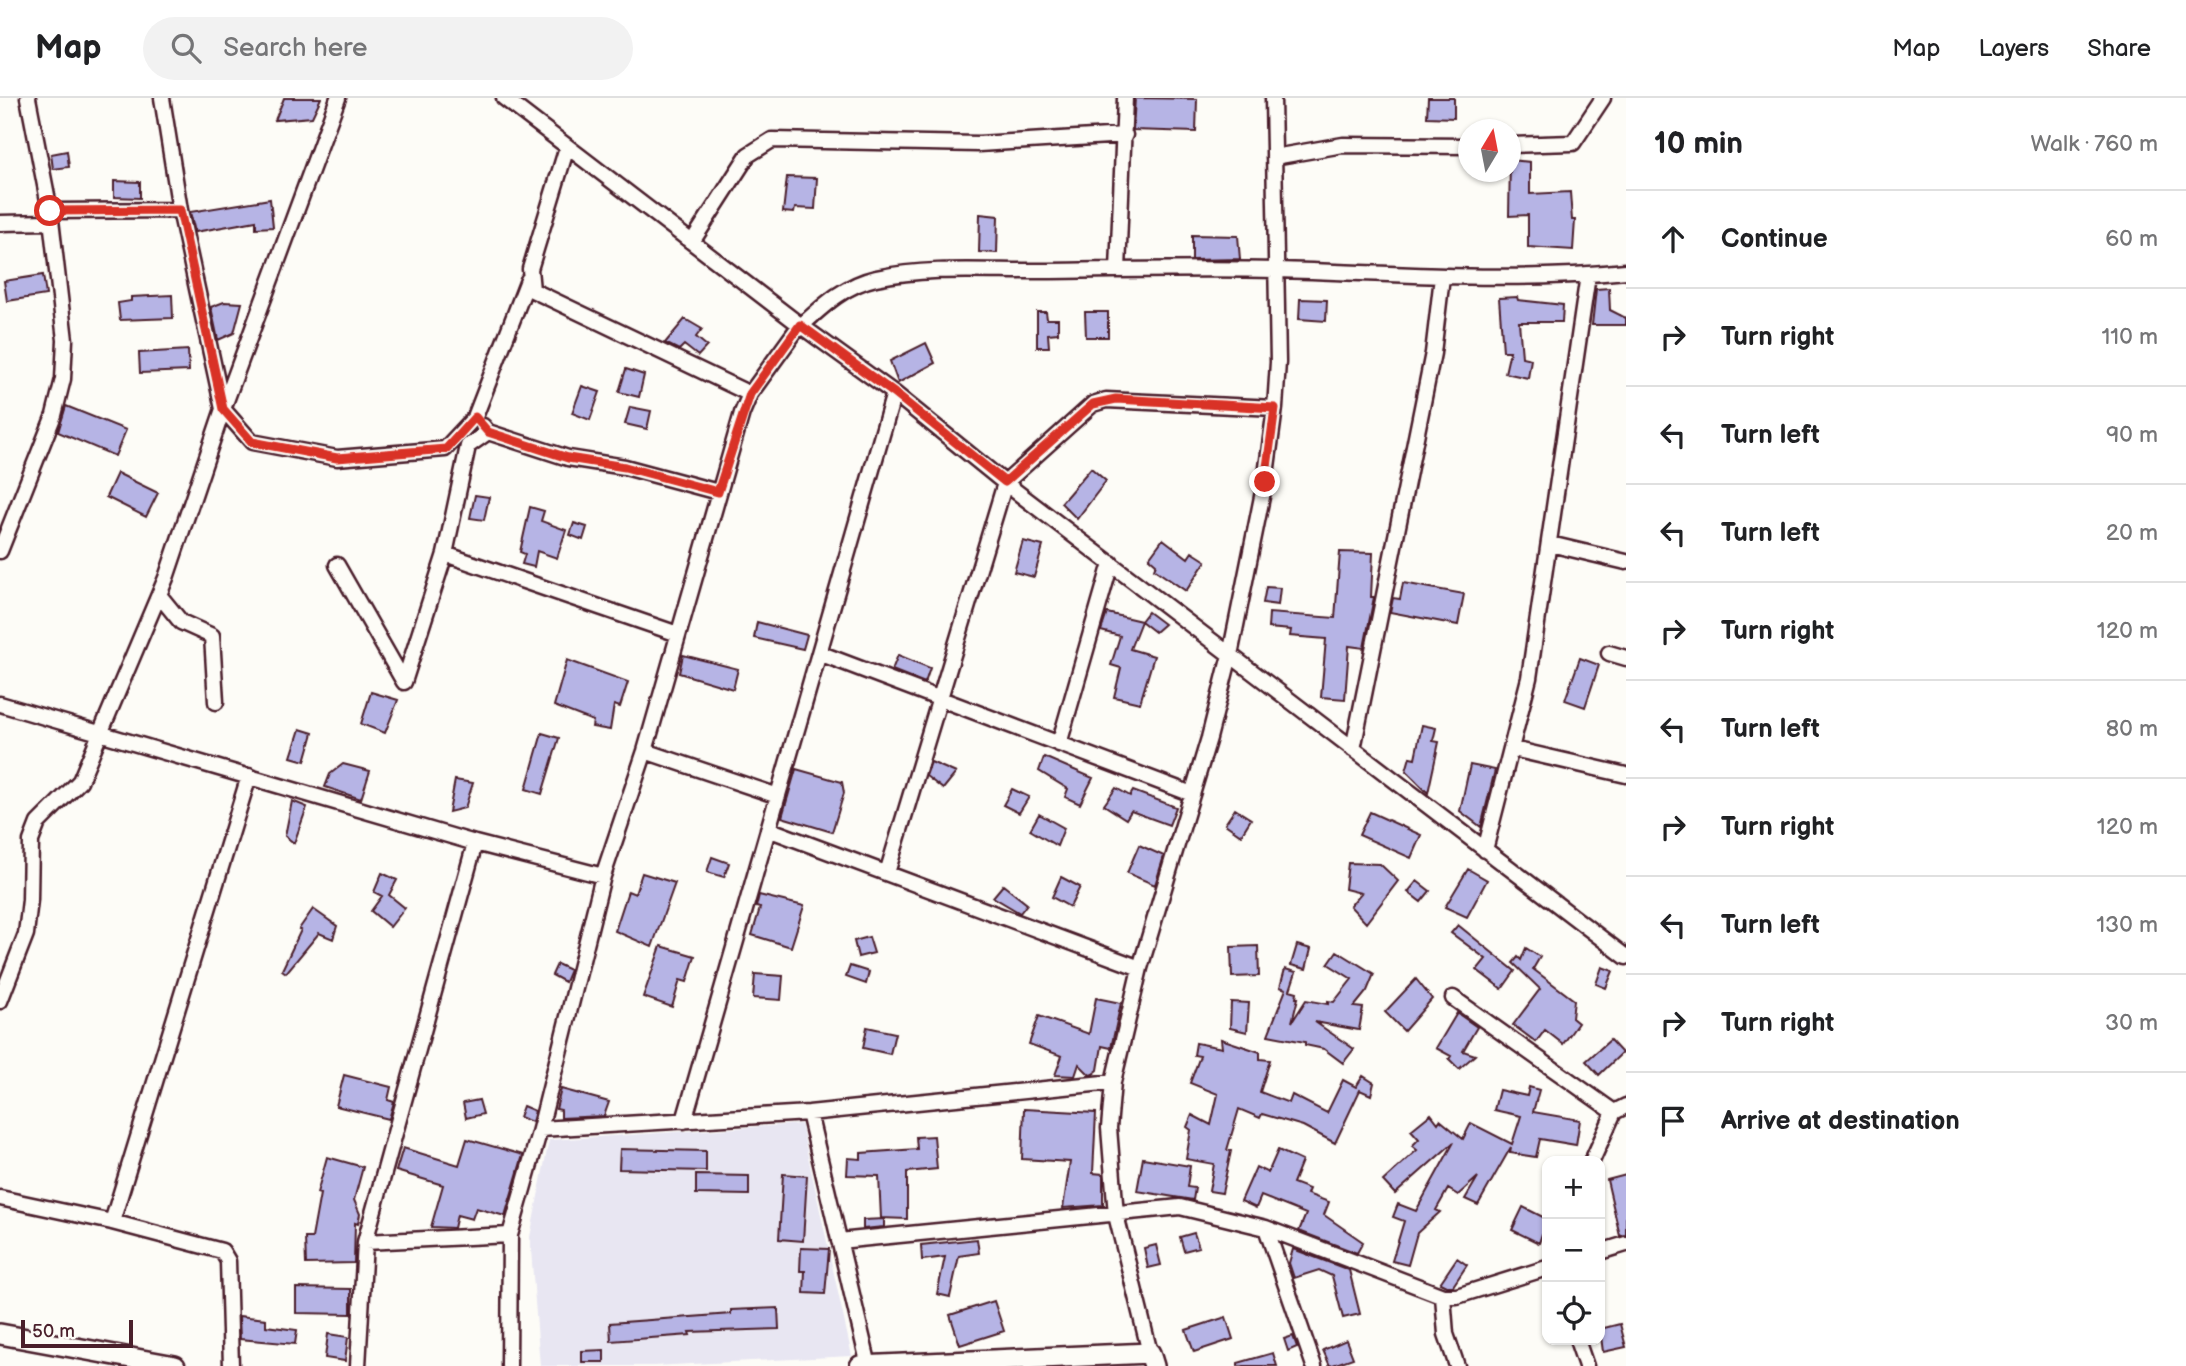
<!DOCTYPE html>
<meta charset="utf-8">
<style>
body{margin:0;font-family:"Balsamiq Sans",sans-serif;background:#f2f2f2;color:#202124}
.controls{position:absolute;right:21px;bottom:21px;display:grid;overflow:hidden;border-radius:14px;box-shadow:0 2px 5px #0004}
.controls button{width:63px;height:63px;display:grid;place-items:center;padding:0;border:0;border-bottom:2px solid #e0e0e0;background:#fff;color:#202124;font:35px sans-serif}
.compass{position:absolute;left:1458px;top:21px;width:63px;height:63px;border-radius:50%;background:#fff;box-shadow:0 2px 5px #0004;rotate:10deg}
.scale{position:absolute;left:21px;bottom:18px;width:112px;box-sizing:border-box;padding-left:7px;border:4px solid #4a1f2b;border-top:0;font-size:19px;line-height:24px;white-space:nowrap;color:#4a1f2b;-webkit-text-stroke:5px #fdfcf7;paint-order:stroke}
.stop{position:absolute;width:21px;height:21px;margin:-16px;border:5px solid #d93025;border-radius:50%;background:#fff}
.stop.end{background:#d93025;border-color:#fff;box-shadow:0 2px 7px #0008}
.list{margin:0;padding:0;list-style:none}
h2{display:flex;justify-content:space-between;align-items:center;height:91px;margin:0;padding:0 28px;font-size:30px}
h2 small{font-size:23px;font-weight:400;color:#757577}
.list li{display:grid;grid-template-columns:46px 1fr auto;gap:21px;align-items:center;box-sizing:border-box;height:98px;padding:0 28px;border-top:2px solid #e0e0e0}
.list b{display:block;font-size:26px;white-space:nowrap}
.list em{font-size:23px;font-style:normal;color:#757577}
.icon{flex:none;width:38px;height:38px;fill:none;stroke:currentColor;stroke-width:2;stroke-linecap:round;stroke-linejoin:round}
.map{position:relative;flex:none;width:1626px;height:1268px;overflow:hidden}
header{display:flex;align-items:center;gap:42px;box-sizing:border-box;height:98px;padding:0 35px;background:#fff;border-bottom:2px solid #e0e0e0}
header strong{font-size:33px}
nav{display:flex;gap:38px;margin-inline-start:auto;font-size:24px}
.search{width:490px;height:63px;background:#f2f2f2;display:flex;align-items:center;gap:18px;box-sizing:border-box;padding:0 24px;border-radius:38px;color:#757577;font-size:26px}
main{display:flex}
aside{flex:1;background:#fff}
.map>svg:first-child{display:block}
</style>
<header>
<strong>Map</strong>
<div class="search"><svg class="icon" aria-label="search" viewBox="0 0 24 24"><circle cx="10" cy="10" r="6"/><path d="M15 15l6 6"/></svg>Search here</div>
<nav><a>Map</a><a>Layers</a><a>Share</a></nav>
</header>
<main>
<div class="map">
<svg width="1626" height="1268" viewBox="0 0 1626 1268">
<rect width="100%" height="100%" fill="#fdfcf7"/>
<filter id="ink" filterUnits="userSpaceOnUse"><feTurbulence type="fractalNoise" baseFrequency=".0143" numOctaves="2"/><feDisplacementMap in="SourceGraphic" scale="14" xChannelSelector="R" yChannelSelector="G"/><feConvolveMatrix kernelMatrix="1 2 1 2 8 2 1 2 1" color-interpolation-filters="sRGB"/></filter>
<g filter="url(#ink)">
<path fill="#e8e6f2" d="M801,1026L852,1258L653,1268H540L530,1139L549,1042Z"/>
<path fill="#b6b4e5" stroke="#4a1f2b" stroke-width="2" d="M284,0H321L312,19L275,22Z
M1135,0L1197,1L1196,34L1133,32Z
M1428,0H1454V20L1427,19Z
M67,53L69,69L53,71L51,56Z
M1510,62L1530,64V96L1570,94L1572,122H1575L1573,152L1528,149V117L1509,118Z
M787,79L817,80L815,111L795,110L794,115L783,114Z
M114,83L140,84V100L114,99Z
M270,101L273,129L256,130V123L195,134L190,114Z
M980,116L998,118L997,155L979,154Z
M1192,137L1238,138L1240,161L1192,162Z
M43,177L46,197L7,203L4,183Z
M1609,190L1610,212L1626,220V227H1592L1596,191Z
M172,197L173,220L120,222L118,205L131,203V199Z
M1517,199L1518,202L1563,207L1562,224H1519L1522,259L1531,261L1528,280L1505,275L1510,253H1503L1499,200Z
M1300,201L1327,202L1326,223L1299,221Z
M224,204L242,205L234,235L218,242L211,209Z
M1037,214H1046L1047,221H1058V235L1048,236L1049,249H1037Z
M1085,214H1108V239H1086Z
M685,221L702,231L696,239L707,248L698,258L684,247L679,252L665,245Z
M926,245L935,265L898,285L890,263Z
M188,252L189,273L140,275L139,255Z
M626,271L644,277L639,299L619,294Z
M582,288L600,294L590,322L572,315Z
M66,308L126,332L115,358L58,334Z
M630,309L651,313L647,331L625,326Z
M1091,370L1106,383L1077,421L1061,405Z
M117,375L158,395L146,419L106,399Z
M475,397L489,399L484,422L470,420Z
M530,409L544,413L541,423L566,432L557,460L537,453L534,469L522,466L525,456L520,454Z
M574,425L587,429L583,442L570,437Z
M1163,441L1188,460L1192,454L1206,463L1186,493L1154,471L1156,466L1149,460Z
M1023,443L1043,448L1034,479L1014,474Z
M1340,454L1373,455L1371,499H1374L1364,550L1349,548L1345,601L1321,599L1326,541L1290,538L1291,532L1268,530L1269,515L1335,520Z
M1403,485L1464,496L1458,527L1390,514L1393,500L1400,501Z
M1266,489L1280,490L1278,507L1263,505Z
M1148,514L1164,526L1155,534L1141,523Z
M1107,515L1141,523L1130,551L1154,558L1140,605L1114,599L1121,570L1111,567L1120,538L1101,533Z
M757,524L807,537L803,551L754,540Z
M683,557L738,571L733,591L679,575Z
M898,557L930,570L925,585L892,572Z
M1580,560L1599,567L1585,609L1565,602Z
M567,562L628,584L620,609L614,607L610,632L592,629L593,623L554,608Z
M371,594L398,602L385,635L361,626Z
M1422,627L1436,630L1433,643L1439,644L1428,695L1406,673L1410,659L1415,660Z
M300,631L313,635L305,663L291,659Z
M542,635L559,640L542,696L526,691Z
M1044,659L1093,680L1080,706L1065,699L1068,691L1039,673Z
M931,664L956,675L943,691L926,678Z
M343,666L370,673L361,701L325,689L330,676Z
M1470,667L1495,672L1481,729L1460,713Z
M796,671L842,684L844,695L832,734L782,719Z
M455,682L473,685L465,710L449,714Z
M1116,690L1130,698L1133,693L1176,709L1169,727L1131,713L1126,721L1104,707Z
M1012,691L1029,699L1019,715L1003,707Z
M292,703L307,709L294,745L285,738Z
M1235,711L1251,721L1241,737L1225,726Z
M1370,714L1421,737L1411,760L1359,737Z
M1039,716L1064,730L1057,748L1030,732Z
M1139,747L1164,758L1155,787L1127,775Z
M712,759L729,765L724,779L707,774Z
M1348,765L1380,766L1398,783L1366,825L1350,808L1361,795L1345,791Z
M1468,771L1487,782L1467,819L1445,809Z
M382,775L397,782L389,797L405,810L390,829L371,813L382,798L374,794Z
M642,775L675,785L652,849L615,833L628,793L635,796Z
M1061,779L1080,789L1070,809L1052,799Z
M1417,783L1430,793L1421,804L1408,794Z
M1003,787L1027,806L1020,815L993,799Z
M759,797L804,808L791,849L752,837L760,810L756,809Z
M313,811L337,828L333,841L319,835L286,875L282,872L301,832L299,831Z
M1458,827L1515,873L1502,891L1477,872L1486,861L1451,835Z
M869,839L874,855L858,859L854,843Z
M1297,847L1311,851L1306,871L1291,867Z
M661,848L695,858L687,884L680,882L672,909L643,899Z
M1258,848L1259,878L1232,879L1231,849Z
M1526,850L1540,859L1533,871L1574,902L1572,920L1578,925L1563,946L1545,932L1536,944L1513,927L1540,891L1513,865L1518,859L1521,862Z
M1337,853L1374,876L1367,893L1354,909L1363,910L1359,932L1315,924L1354,951L1343,965L1324,951L1305,947V944L1268,937L1286,891L1280,889L1285,871L1296,874L1290,892L1297,894L1296,900H1298L1292,924L1306,902L1328,906V903L1334,904L1352,881L1328,866Z
M557,866L570,872L565,884L552,877Z
M850,868L869,874L866,886L846,879Z
M1602,869L1613,873L1606,890L1596,886Z
M755,876L783,878L781,902L753,900Z
M1416,881L1432,901L1404,933L1385,914Z
M1096,900L1121,905L1111,950L1102,948L1098,972L1093,976L1090,977L1079,966L1075,978L1055,977L1062,958L1029,946L1039,918L1089,936Z
M1231,904L1249,905L1247,934L1230,930Z
M1457,915L1477,929L1463,953L1475,957L1459,971L1449,961L1451,958L1436,950Z
M867,929L895,935L890,956L863,950Z
M1221,941L1260,954V961L1270,962L1260,994L1289,1005L1292,997L1327,1015L1343,982L1356,989L1363,978L1374,985L1371,997L1360,992L1335,1045L1303,1028L1262,1016L1260,1020L1239,1011L1227,1052L1231,1053L1222,1095L1209,1093L1214,1066L1186,1061L1191,1032L1187,1029L1192,1017L1211,1027L1218,996L1190,985L1200,958L1194,957L1196,945L1222,950Z
M1610,942L1622,955L1599,977L1586,963Z
M344,977L391,989L388,1002L394,1004L389,1021L336,1008Z
M1529,989L1539,992L1533,1014L1580,1022L1576,1047L1540,1041L1536,1059L1510,1055L1511,1049L1478,1107L1465,1101L1478,1079L1458,1097L1448,1091L1436,1112L1440,1114L1417,1135L1408,1167L1392,1163L1404,1123L1393,1119L1398,1106L1416,1113L1454,1044L1395,1096L1383,1083L1417,1052L1412,1048L1419,1041L1411,1032L1431,1016L1438,1025L1440,1022L1463,1041L1471,1025L1512,1046L1521,1018L1494,1012L1499,992L1527,998Z
M561,991L609,1004L604,1018L561,1020V1012L556,1011Z
M479,1002L483,1016L466,1020L463,1005Z
M523,1008L535,1013L532,1024L519,1019Z
M1024,1011L1096,1015L1093,1075L1103,1076V1107L1063,1110L1070,1064L1022,1061Z
M934,1038L937,1071L907,1074V1121L881,1120L879,1078L847,1077L848,1060L861,1061V1055L917,1051L916,1039Z
M467,1041L523,1057L505,1118L476,1110L472,1121L457,1117L454,1130L431,1129L443,1087L396,1073L403,1050L459,1067Z
M620,1051L706,1053V1073L619,1071Z
M1278,1052L1302,1063L1293,1085L1309,1091L1307,1096L1329,1104L1324,1117L1363,1144L1357,1155L1299,1133L1306,1116L1261,1098L1256,1110L1241,1103L1256,1069L1268,1075Z
M327,1059L363,1069L354,1102L360,1116L358,1126L355,1125L354,1165L306,1166L305,1140H312L320,1096L317,1095Z
M1143,1060L1190,1068L1187,1089L1195,1090L1193,1102L1137,1093Z
M783,1076L807,1078L803,1143L779,1141Z
M696,1077L749,1078V1097L696,1096Z
M1626,1077V1137L1620,1138L1607,1082Z
M1523,1109L1547,1121L1539,1145L1512,1132Z
M884,1121V1129L863,1131V1122Z
M1194,1135L1199,1149L1184,1153L1180,1139Z
M977,1141L979,1155L959,1158L950,1199L937,1196L945,1159L922,1162L921,1147Z
M1156,1147L1161,1167L1148,1170L1144,1150Z
M801,1150L829,1151L825,1196L804,1195L805,1173H800Z
M1293,1151L1349,1172L1360,1216L1343,1220L1332,1178L1319,1172L1294,1180L1289,1165Z
M1457,1160L1467,1167L1453,1188H1446L1440,1185Z
M296,1190L351,1191V1216L296,1215Z
M994,1203L1004,1233L960,1247L950,1217Z
M778,1210L779,1231L689,1234L690,1237L611,1243L610,1225L731,1216V1212Z
M239,1218L266,1221V1228L297,1232L295,1246L240,1241Z
M1226,1219L1233,1241L1194,1254L1186,1232Z
M1620,1226L1626,1249L1603,1254L1600,1231Z
M328,1236L348,1239L345,1263L325,1260Z
M1293,1238L1297,1249L1288,1253L1284,1241Z
M1346,1242L1353,1260L1330,1268L1323,1252Z
M604,1252V1264H582V1253Z
M1273,1255L1277,1268H1238V1265Z"/>
<g fill="none" stroke-linecap="round" stroke-linejoin="round">
<defs>
<path id="street" d="M162,0L180,112L223,311L252,344L337,360L445,351L475,319L528,182
M504,0L800,227L894,295L1005,385L1626,859
M1510,47L1573,45L1603,0
M567,49L530,171L532,192L750,296
M1274,59L1343,47L1468,48
M50,113L180,112
M0,125L51,124
M692,144L748,57L772,42L979,46L1125,37
M1118,172L1125,0
M801,228C824,207 845,187 876,180C932,168 993,174 1050,173C1126,172 1202,170 1277,172C1393,175 1510,185 1626,173
M483,328L488,334L568,360L625,369L718,394
M488,334L468,348L445,456L678,536
M1550,446L1626,464
M0,453L54,317L63,281L65,242L50,113L28,0
M337,467L404,584L445,456
M159,497L181,524L212,538L216,604
M819,555L1192,696
M1609,555L1626,560
M0,606L475,745L365,1144L358,1268
M1059,646L1111,465
M1353,651L1433,255L1442,179
M1513,651L1626,677
M645,653L778,698
M768,731L1140,870
M475,745L603,778
M1485,752L1529,580L1588,177
M887,775L1005,385L1093,306L1106,302L1275,310
M1453,900L1614,1014
M0,903L26,836L30,802L31,743L38,725L80,683L166,480L223,311L338,0
M809,1015L869,1268
M684,1023L894,295
M540,1031L809,1015L1113,984
M1592,1063L1614,1014L1626,1008
M0,1100L112,1124L222,1153L228,1163L231,1268
M112,1124L249,678
M1266,1130L1314,1268
M839,1143L1180,1109L1266,1130L1443,1198H1457L1547,1170
M365,1144L510,1137
M1600,1154L1626,1146
M1443,1198L1446,1236L1457,1268
M1577,1242L1586,1268
M1150,1255L1116,1117L1109,1030L1113,984L1140,870L1209,640L1230,557L1265,384L1275,310L1278,264L1273,0
M509,1268L510,1137L540,1031L603,778L645,653L742,315L750,296L800,227"/>
<path id="secondary" d="M0,1236L175,1268
M860,1268L1150,1255L1154,1268"/>
</defs>
<use href="#street" stroke="#4a1f2b" stroke-width="19"/>
<use href="#secondary" stroke="#4a1f2b" stroke-width="24"/>
<use href="#street" stroke="#fdfcf7" stroke-width="14"/>
<use href="#secondary" stroke="#fdfcf7" stroke-width="19"/>
</g>
</g>
<g fill="none" stroke-linecap="round" stroke-linejoin="round" filter="url(#ink)">
<path stroke="#d93025" stroke-width="9" d="M50,113L180,112L223,311L252,344L337,360L446,351L475,319L488,334L568,360L625,369L718,394L750,296L800,227L894,295L1005,384L1093,306L1116,301L1275,310L1265,384"/>
</g>
</svg>
<div class="controls">
<button>+</button>
<button>−</button>
<button><svg class="icon" aria-label="locate" viewBox="0 0 24 24"><circle cx="12" cy="12" r="6"/><path d="M12 2v4M12 18v4M2 12h4M18 12h4"/></svg></button>
</div>
<svg class="compass" viewBox="-18 -18 36 36"><path d="M0-13l5 13h-10z" fill="#e53935"/><path d="M0 13l5-13h-10z" fill="#757577"/></svg>
<div class="scale">50 m</div>
<div class="stop" style="left:50px;top:113px"></div>
<div class="stop end" style="left:1265px;top:384px"></div>
</div>
<aside>
<h2>10 min<small>Walk · 760 m</small></h2>
<ul class="list">
<li><svg class="icon" aria-label="ahead" viewBox="0 0 24 24"><path d="M12 20V5M6 11l6-6 6 6"/></svg><div><b>Continue</b></div><em>60 m</em></li>
<li><svg class="icon" aria-label="right" viewBox="0 0 24 24"><path d="M7 20v-9h11M14 6l5 5-5 5"/></svg><div><b>Turn right</b></div><em>110 m</em></li>
<li><svg class="icon" aria-label="left" viewBox="0 0 24 24"><path d="M17 20v-9H6M10 6l-5 5 5 5"/></svg><div><b>Turn left</b></div><em>90 m</em></li>
<li><svg class="icon" aria-label="left" viewBox="0 0 24 24"><path d="M17 20v-9H6M10 6l-5 5 5 5"/></svg><div><b>Turn left</b></div><em>20 m</em></li>
<li><svg class="icon" aria-label="right" viewBox="0 0 24 24"><path d="M7 20v-9h11M14 6l5 5-5 5"/></svg><div><b>Turn right</b></div><em>120 m</em></li>
<li><svg class="icon" aria-label="left" viewBox="0 0 24 24"><path d="M17 20v-9H6M10 6l-5 5 5 5"/></svg><div><b>Turn left</b></div><em>80 m</em></li>
<li><svg class="icon" aria-label="right" viewBox="0 0 24 24"><path d="M7 20v-9h11M14 6l5 5-5 5"/></svg><div><b>Turn right</b></div><em>120 m</em></li>
<li><svg class="icon" aria-label="left" viewBox="0 0 24 24"><path d="M17 20v-9H6M10 6l-5 5 5 5"/></svg><div><b>Turn left</b></div><em>130 m</em></li>
<li><svg class="icon" aria-label="right" viewBox="0 0 24 24"><path d="M7 20v-9h11M14 6l5 5-5 5"/></svg><div><b>Turn right</b></div><em>30 m</em></li>
<li><svg class="icon" aria-label="arrive" viewBox="0 0 24 24"><path d="M6 21V4h12l-3 4 3 4H6"/></svg><div><b>Arrive at destination</b></div></li>
</ul>
</aside>
</main>
